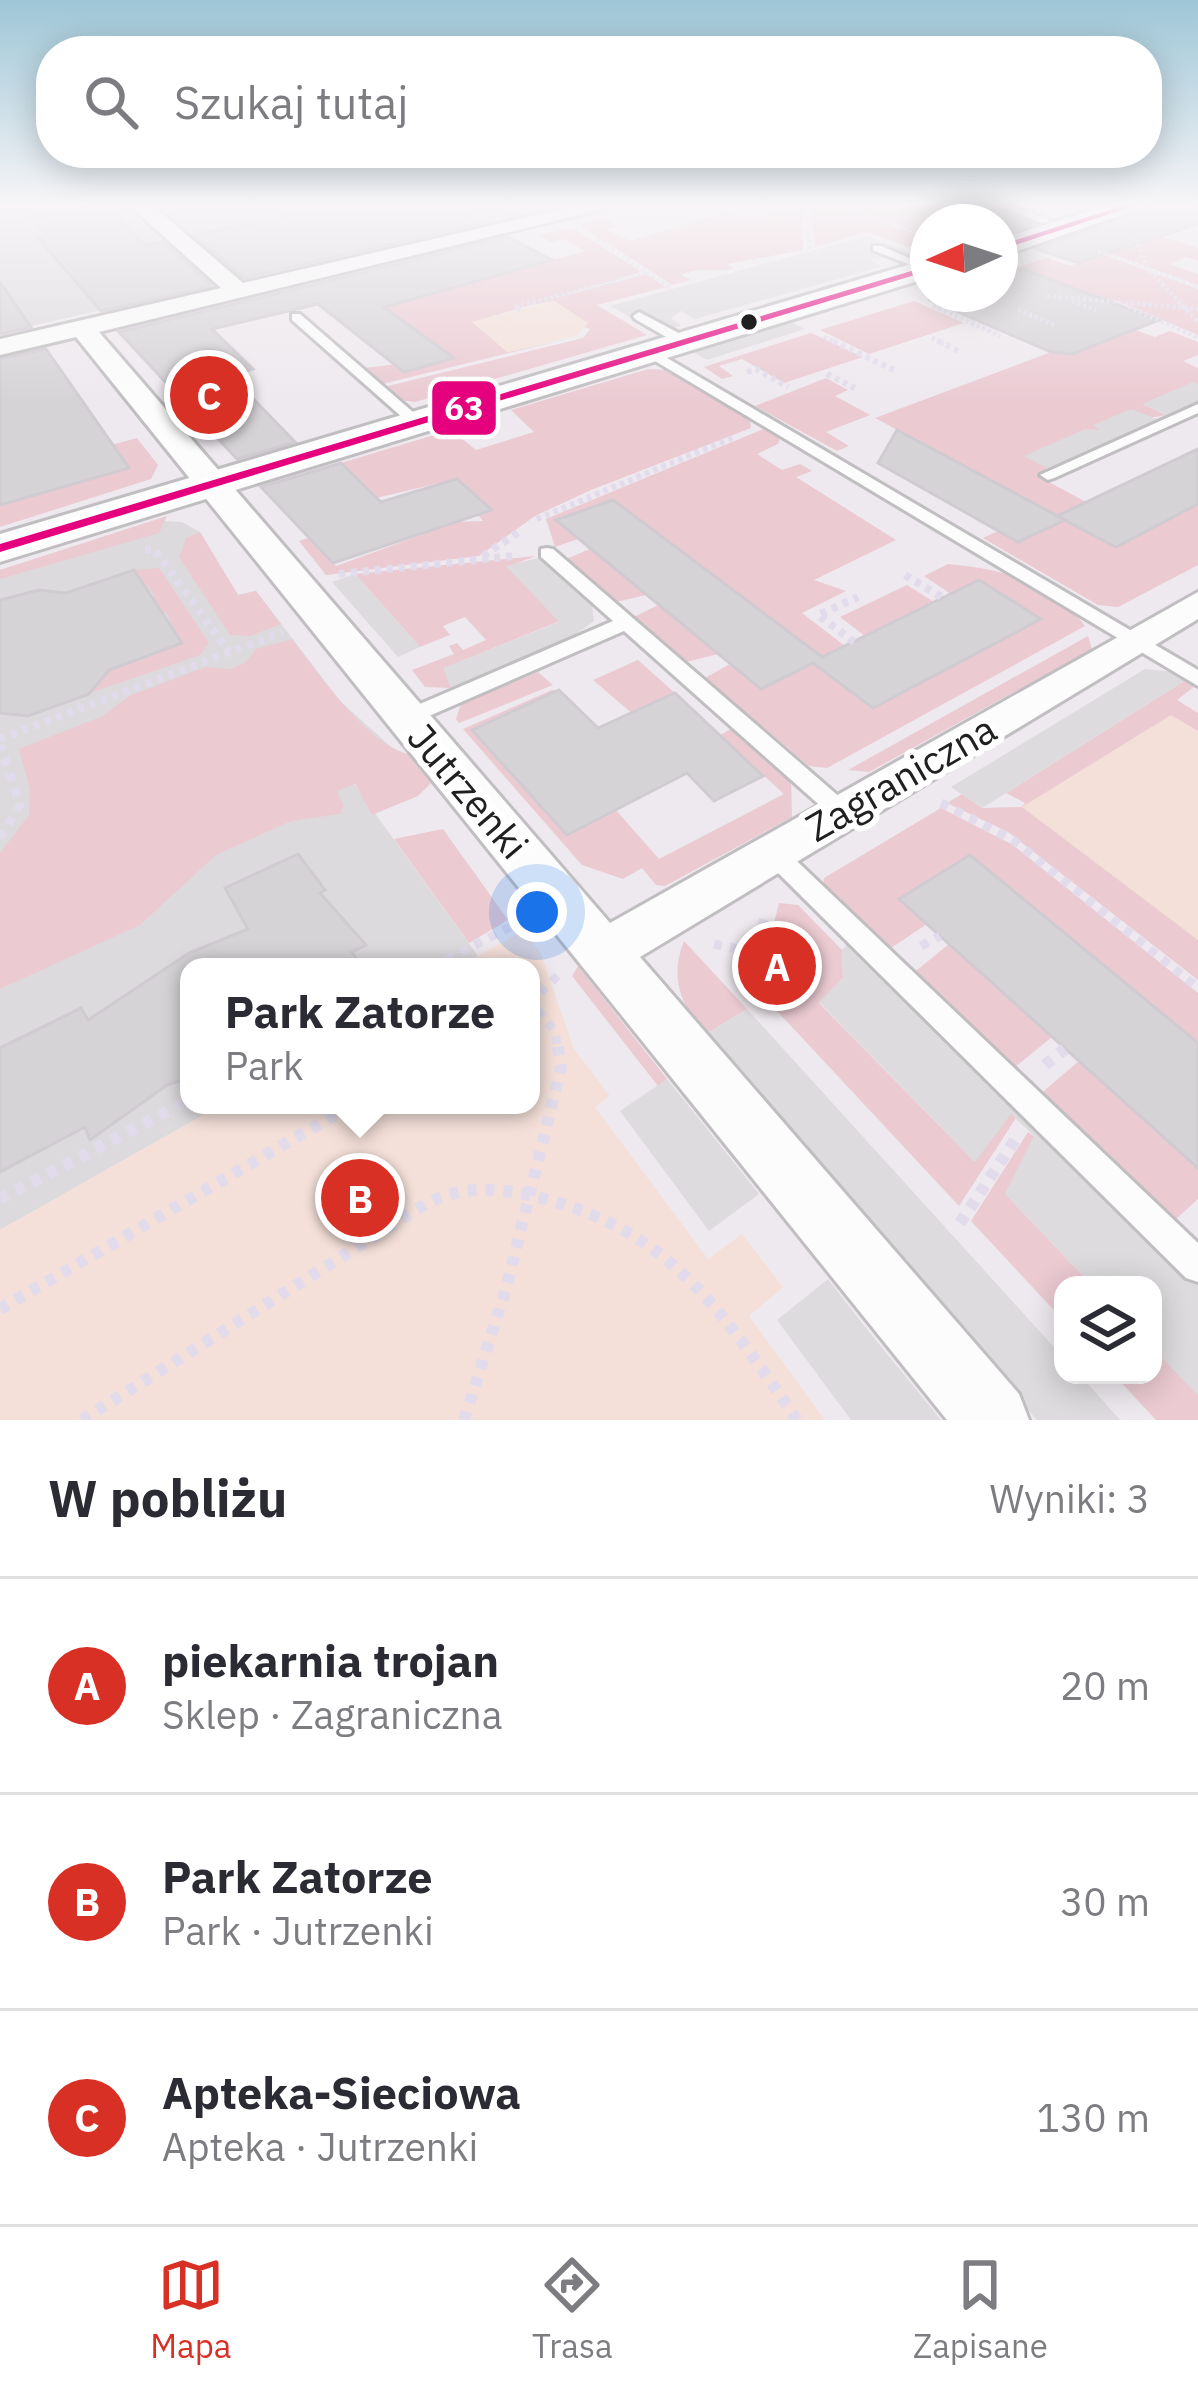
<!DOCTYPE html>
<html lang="pl">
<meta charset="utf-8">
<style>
body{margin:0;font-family:"IBM Plex Sans",sans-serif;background:#f7f7f7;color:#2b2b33}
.controls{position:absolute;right:36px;bottom:36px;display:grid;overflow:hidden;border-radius:24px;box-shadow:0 6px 30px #0003}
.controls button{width:108px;height:108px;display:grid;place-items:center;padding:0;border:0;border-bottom:3px solid #e1e1e2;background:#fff;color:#2b2b33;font:60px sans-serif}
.compass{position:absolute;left:910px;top:204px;width:108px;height:108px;border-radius:50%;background:#fff;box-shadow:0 6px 30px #0003;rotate:267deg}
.you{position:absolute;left:537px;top:912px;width:42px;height:42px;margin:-30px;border:9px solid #fff;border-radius:50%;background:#1a73e8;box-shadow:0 0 0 18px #1a73e833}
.badge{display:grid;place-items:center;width:78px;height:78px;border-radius:50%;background:#d93025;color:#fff;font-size:39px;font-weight:700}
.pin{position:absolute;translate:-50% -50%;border:6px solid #fff;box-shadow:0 3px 12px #0006}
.popup{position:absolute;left:180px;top:958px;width:360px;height:156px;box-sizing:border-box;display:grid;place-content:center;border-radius:24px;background:#fff;filter:drop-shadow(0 3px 9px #0005);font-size:39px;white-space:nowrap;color:#7c7c81}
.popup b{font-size:45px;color:#2b2b33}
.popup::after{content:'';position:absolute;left:50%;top:100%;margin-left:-24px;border:24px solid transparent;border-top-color:#fff}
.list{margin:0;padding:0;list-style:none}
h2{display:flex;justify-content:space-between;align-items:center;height:156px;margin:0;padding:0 48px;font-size:51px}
h2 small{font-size:39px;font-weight:400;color:#7c7c81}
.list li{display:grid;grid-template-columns:78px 1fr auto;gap:36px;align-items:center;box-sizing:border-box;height:216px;padding:0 48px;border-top:3px solid #e1e1e2}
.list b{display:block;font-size:45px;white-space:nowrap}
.list p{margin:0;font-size:39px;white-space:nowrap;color:#7c7c81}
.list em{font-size:39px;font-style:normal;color:#7c7c81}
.icon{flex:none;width:66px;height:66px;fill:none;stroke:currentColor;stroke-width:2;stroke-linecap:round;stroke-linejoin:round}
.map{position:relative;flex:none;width:1198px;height:1420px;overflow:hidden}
.search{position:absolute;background:#fff;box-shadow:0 6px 30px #0003;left:36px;right:36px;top:36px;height:132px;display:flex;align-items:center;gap:30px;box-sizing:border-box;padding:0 42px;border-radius:48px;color:#7c7c81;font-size:45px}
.sheet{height:804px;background:#fff}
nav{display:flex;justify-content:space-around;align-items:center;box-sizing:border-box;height:168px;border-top:3px solid #e1e1e2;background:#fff;font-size:33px;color:#7c7c81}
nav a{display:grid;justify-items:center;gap:6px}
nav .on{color:#d93025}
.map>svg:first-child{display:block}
</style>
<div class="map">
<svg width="1198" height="1420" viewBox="0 0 1198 1420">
<rect width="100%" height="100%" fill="#eee9ee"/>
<path fill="#dddadd" d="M506,204L526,215L0,333V205Z
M348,776L478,956L459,967H189V1105H221L0,1230V932Z"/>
<path fill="#dcdadc" d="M163,521L182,522L200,532L238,595L256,591L340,701L398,753L0,932V570Z"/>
<path fill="#ebcad2" d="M835,204L928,239V254L867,232L815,247L810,204Z
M841,204H941L949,207L927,218L932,222L928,237Z
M802,208L803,250L728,264L734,269C716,273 705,265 681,275L691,280L672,285L579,225L606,219L618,226L607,230L630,241L726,213L745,221Z
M573,228L642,272L473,322L508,352L575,337L382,384L363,368L453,358L384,307L585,251L563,239L550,242L539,235Z
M1154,234L1198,248V261L1186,257L1170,264L1198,274V285L1087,245Z
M1082,247L1198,289V335L1117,301L1073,298L1006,271L1047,258L1070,266L1087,260Z
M645,274L666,287L597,305L647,335L415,402L400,400L384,387L583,338L590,329L584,327L587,323L554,301L521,307Z
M914,301L964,323L869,354L820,330Z
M1135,330L1155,337L1170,331L1198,342V355L1183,361L1198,368V384L1144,405L1167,415L1095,426L1102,429L1025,456L1048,468L1036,475L1086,502L1057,516L875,418L1059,349L1072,354Z
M811,333L863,357L784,383L742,359L719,366L733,376L722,379L704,367Z
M648,369L672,370L749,416L751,428L591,490L535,516L479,556L326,575L299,541L311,537L336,566L457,522L483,521L474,510L485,504L457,479L376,498L341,463L451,430L476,450L534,432L511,410Z
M826,378L848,390L835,396L870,415L826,432L849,446L837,451L755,406Z
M768,427L781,434L778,444L757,454L782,470L800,464L812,471L796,477L896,540L814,580L846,591L802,613L845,646L822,657L614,500L557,520L578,539L555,547L546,519Z
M137,438L158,465L151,479L0,527V505L128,469L112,445Z
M1198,504V565L1118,607L1098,605L983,538L998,531L1019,542L1065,520L1116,547Z
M167,516L159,533L0,579V570Z
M200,532L238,595L256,591L281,624L250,636L230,635L179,557L186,538Z
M590,549L646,595L616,602L566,559Z
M536,556L507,567L560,621L444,668L451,688L425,687L412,670L454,654L449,646L457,643L463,650L486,640L465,617L443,626L450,635L420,647L355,574Z
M948,564C1001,569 1051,580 1085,626L827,768L809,766L705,678L730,664L761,689L813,663L873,708L1040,619L979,581L951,594L924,576Z
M159,568L209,643L200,655L90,693L109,670L181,643L166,612L157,614L148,600L155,596L134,570Z
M907,585L934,602L865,636L840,617Z
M658,605L718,654L686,662L634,617Z
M1088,636L1092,649L869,772L848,770Z
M292,639C316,670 371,750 411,754L434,780L418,796L372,815L355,784L337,791L344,805L340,814L291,821L216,855L140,925L0,989V853L29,815L30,790L19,749L103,716L129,696L206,667L231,669L245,663L256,649Z
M638,660L675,693L641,721L593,680Z
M538,672L553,685L459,723L456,719L461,704Z
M1186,680L1195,686L1177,700L1198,713V980L1008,832L947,803L962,794L982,808L1022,807L1025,803L1006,793Z
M552,690H559L472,731L567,834L615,809L659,859L784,794L720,735L733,728L791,778L792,817L665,886L656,885L642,868L623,879L582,865L463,729Z
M941,808L1013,845L1198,993V1043L900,899L927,924L891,948H882L823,893L824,878Z
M443,829L508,920L469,943L394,839Z
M779,903L798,905L842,950L843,978L819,1003L974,1161L1011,1113L1016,1118L959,1206L750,982L795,988L772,931Z
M684,941L747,1009L706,1034C681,1005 669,979 684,941Z
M949,944L1052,1037L1015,1067L1007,1066L911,975Z
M578,966L667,1079L658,1086L572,976Z
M1079,1061L1198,1168V1199L1176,1219L1039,1095Z
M1028,1132L1035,1137L1005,1194L1092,1285H1063V1320L971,1221Z
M1153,1348L1198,1395V1420H1156L1114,1375H1153Z"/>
<path fill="#f4e0d9" d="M554,301L588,323L578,335L507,352L472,322Z
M1171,715L1198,731V940L1022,807Z
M524,930L541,954L574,1049L610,1096L595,1107L708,1259L742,1234L783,1287L749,1316L825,1420H0V1230L221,1105H531V967H459Z"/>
<path fill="#dddbdd" d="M867,236L915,255L870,259L880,267L695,319L681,311L671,318L681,326L656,332L610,306Z
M787,320L805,329L707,360L690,350Z
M1193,382L1198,384V414L1063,476L1024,456L1085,429L1100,430L1093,425L1131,409L1157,419L1166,414L1142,404Z
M538,558L592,606L594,621L568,640L451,688L443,668L559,622L506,566Z
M355,574L420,647L398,657L332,582Z
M1145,669L1173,672L1186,680L982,808L951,787Z
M861,928L1198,1246V1395L1153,1348V1285H1092L1005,1194L1034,1136L1011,1114L975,1162L819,1002L843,978L842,950Z
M747,1009L1063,1357V1375H1080L1120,1420H1037L706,1034Z
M667,1079L759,1194L709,1231L620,1111Z
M828,1279L861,1322L941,1420H851L777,1320Z"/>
<path fill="#d6d3d7" stroke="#d0cbd1" stroke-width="3" d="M273,204H461V212L482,223L244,278L194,235L289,216Z
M931,204H989L1032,224L1000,234V222H964L931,210Z
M1156,204H1198V224L1078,263L1037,249Z
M105,205L145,245L163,242L212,286L101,311L37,237L47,235L31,218Z
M508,237L552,260L384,307L454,358L404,372L318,304L212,329L253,369L230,375L295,442L237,459L119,332Z
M1022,269L1159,320L1072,354L1051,352L928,299L1000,294V276Z
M0,282L31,327L0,334Z
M46,349L129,468L0,505V359Z
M897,430L1065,520L1018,542L878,463Z
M1198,449V504L1116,547L1057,516Z
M341,463L381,502L457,479L492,510L333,563L261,487Z
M613,500L822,657L979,580L1041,619L873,708L813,663L761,689L556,520Z
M134,570L182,643L109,670L89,694L28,716L0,713V600L39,590L66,593Z
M559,690L598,728L675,693L763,776L714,801L687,773L567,835L472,730Z
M298,854L325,890L320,893L366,945L352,952L362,967H189V1078L167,1085L90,1140L85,1127L0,1172V1048L81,1008L88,1020L189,953L248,929L225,888Z
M970,855L1198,1043V1168L899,899Z
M763,929L804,939L795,989L752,979Z"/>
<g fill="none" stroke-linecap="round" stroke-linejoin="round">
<defs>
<path id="service" d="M993,204H1009L1051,221L1042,223Z
M873,246H881L928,266V272L873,250Z
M639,312L690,339L692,342L680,345L635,319L633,316Z
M292,314H300L421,419V425H411L292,320Z
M650,348L1198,670V686L645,355L643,352Z
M1198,404V413L1054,478L1048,480L1040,475Z
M547,548L553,549L850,806L854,812L850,818H834L624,631L413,723H399L395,718L399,713L613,621L541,557V549Z
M773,844L781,846L1198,1243V1282L1186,1278L765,860L761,853L765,846Z"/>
<path id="minor" d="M128,204H151L243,283L585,204H624L99,332L610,923L1198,592V619L640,957L1019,1394L1029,1420H947L76,337L0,355V339L221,288Z"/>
<path id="tertiary" d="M1110,204H1152L1000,257V239Z
M928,259V278L0,562V534Z"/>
</defs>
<use href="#service" stroke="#c0bec0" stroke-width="6"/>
<use href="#minor" stroke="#c0bec0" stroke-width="6"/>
<use href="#tertiary" stroke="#c0bec0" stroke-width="6"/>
<path stroke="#e1dbeb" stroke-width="4.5" stroke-dasharray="3 3" stroke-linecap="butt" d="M662,204L677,211
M806,204L810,249
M838,204L876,219
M728,213L745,220L806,205
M1135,238L1148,269L1198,322
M597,239L670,288
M1098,251L1198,287
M1047,296L1198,309
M1072,301L1096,310
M933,306L1000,336
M938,307L961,301
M1128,307L1198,337
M520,310L515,307L646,273
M1018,310L1055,325
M824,337L839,344
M932,338L944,344"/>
<path stroke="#e1dbeb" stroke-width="6" stroke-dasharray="4.5 4.5" stroke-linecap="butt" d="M833,341L898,372
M938,341L958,351
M747,372L756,369L788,387
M827,374L855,388
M537,519L734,437"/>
<path stroke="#e1dbeb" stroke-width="8" stroke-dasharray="6 6" stroke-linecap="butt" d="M145,550L154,549L229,652
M483,556L520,531
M339,574L514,556
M905,575L943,598
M854,642L818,615L858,597
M0,739L283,632
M0,745L2,750"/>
<path stroke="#e1dbeb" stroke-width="9" stroke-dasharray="8 8" stroke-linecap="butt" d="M941,803L1013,840L1198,988
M0,838L20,805L1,747
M714,944L757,953
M921,946L940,936
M432,967L516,924
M743,988L765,914
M557,1044L555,1031L531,1002L558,975"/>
<path stroke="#e1dbeb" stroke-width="12" stroke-dasharray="9 9" stroke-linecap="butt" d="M1045,1065L1065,1049
M0,1199L189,1100
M960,1223L1015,1140
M0,1309L352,1105
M82,1420L427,1203C466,1184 504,1188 545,1199C674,1233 725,1316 797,1420
M464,1420L506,1289L561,1068L557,1041"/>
<use href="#service" fill="#fcfcfc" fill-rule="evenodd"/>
<use href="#minor" fill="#fcfcfc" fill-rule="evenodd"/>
<use href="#tertiary" fill="#fcfcfc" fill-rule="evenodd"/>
<defs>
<path id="bus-1" d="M1128,204H1140L1000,250V245Z
M928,266V271L0,552V544Z"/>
</defs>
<use href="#bus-1" stroke="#fff" stroke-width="9"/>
<use href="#bus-1" fill="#e5007d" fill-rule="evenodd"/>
</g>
<linearGradient id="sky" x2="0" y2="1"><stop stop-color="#9ec6d7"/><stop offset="0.51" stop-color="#f7f5f7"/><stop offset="1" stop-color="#f7f5f7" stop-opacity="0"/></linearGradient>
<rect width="1198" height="403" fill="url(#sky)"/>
<circle fill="#202020" stroke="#fff" stroke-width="4.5" cx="749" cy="322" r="10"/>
<g text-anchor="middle" stroke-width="12" stroke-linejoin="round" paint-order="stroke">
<g font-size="39" fill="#202020" stroke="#fff">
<text transform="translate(901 778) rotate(-30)" y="14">Zagraniczna</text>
<text transform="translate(468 791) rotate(50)" y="14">Jutrzenki</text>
</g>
</g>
<rect stroke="#fff" stroke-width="4.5" x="430" y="379" width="68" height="58" rx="12" fill="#e5007d"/>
<g font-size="33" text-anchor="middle" font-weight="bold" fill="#fff">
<text x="464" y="420">63</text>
</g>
</svg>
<div class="controls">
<button><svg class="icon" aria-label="layers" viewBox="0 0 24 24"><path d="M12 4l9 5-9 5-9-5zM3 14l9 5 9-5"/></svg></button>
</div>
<svg class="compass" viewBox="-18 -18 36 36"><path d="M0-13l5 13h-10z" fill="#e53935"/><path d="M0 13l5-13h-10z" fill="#7c7c81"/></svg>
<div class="you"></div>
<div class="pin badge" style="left:777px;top:966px">A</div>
<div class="pin badge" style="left:360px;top:1198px">B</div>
<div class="popup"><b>Park Zatorze</b>Park</div>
<div class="pin badge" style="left:209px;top:395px">C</div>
<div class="search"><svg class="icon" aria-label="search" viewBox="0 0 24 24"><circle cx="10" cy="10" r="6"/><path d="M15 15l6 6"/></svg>Szukaj tutaj</div>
</div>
<section class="sheet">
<h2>W pobliżu<small>Wyniki: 3</small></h2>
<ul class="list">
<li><span class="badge">A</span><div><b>piekarnia trojan</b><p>Sklep · Zagraniczna</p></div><em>20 m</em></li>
<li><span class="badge">B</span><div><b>Park Zatorze</b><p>Park · Jutrzenki</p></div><em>30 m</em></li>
<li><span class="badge">C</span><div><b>Apteka-Sieciowa</b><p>Apteka · Jutrzenki</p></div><em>130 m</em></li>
</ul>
</section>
<nav>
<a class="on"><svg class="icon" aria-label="map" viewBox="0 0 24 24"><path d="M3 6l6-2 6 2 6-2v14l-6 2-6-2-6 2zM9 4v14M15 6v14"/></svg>Mapa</a>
<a><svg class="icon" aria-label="directions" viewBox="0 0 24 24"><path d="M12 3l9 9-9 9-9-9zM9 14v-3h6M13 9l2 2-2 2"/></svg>Trasa</a>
<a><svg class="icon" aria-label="saved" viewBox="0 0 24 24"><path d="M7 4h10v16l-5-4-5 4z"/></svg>Zapisane</a>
</nav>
